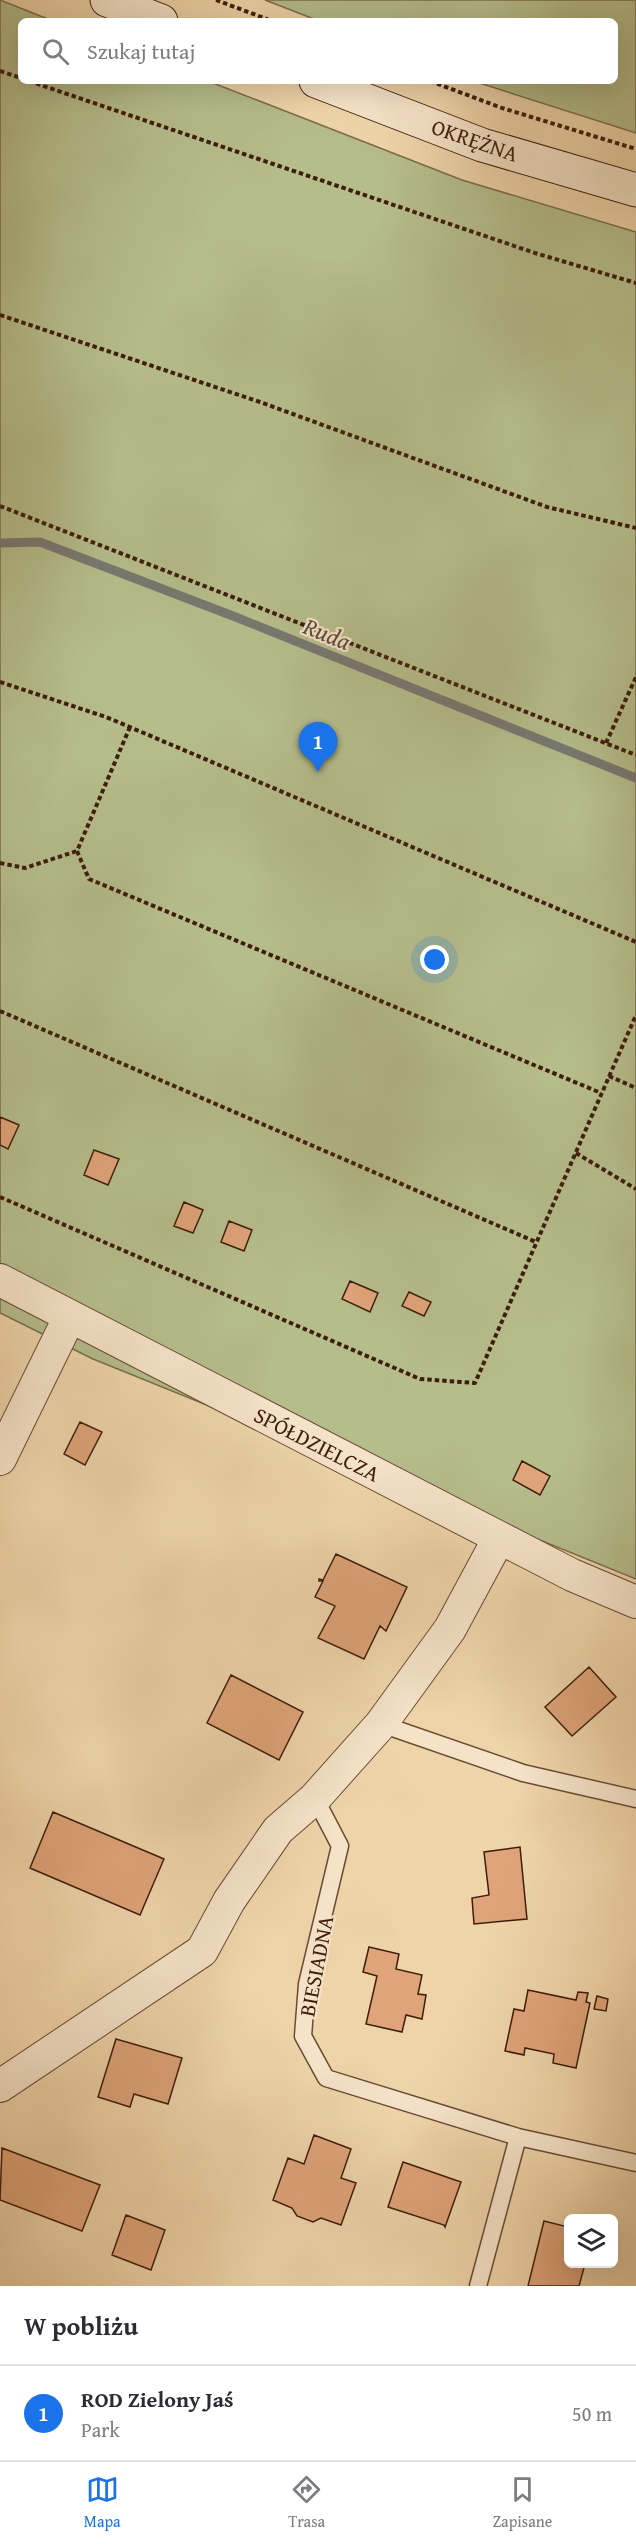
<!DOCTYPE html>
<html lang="pl">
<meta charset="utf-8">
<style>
body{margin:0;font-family:"Gentium Book Plus",serif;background:#f2f2f3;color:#2b2b33}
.controls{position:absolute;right:18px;bottom:18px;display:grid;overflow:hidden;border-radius:9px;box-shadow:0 6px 24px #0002}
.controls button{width:54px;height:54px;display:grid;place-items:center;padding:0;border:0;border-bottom:2px solid #e1e1e2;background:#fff;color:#2b2b33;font:30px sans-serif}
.you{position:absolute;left:435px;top:960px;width:21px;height:21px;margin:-15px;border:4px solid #fff;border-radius:50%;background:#1a73e8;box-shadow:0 0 0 9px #1a73e833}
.badge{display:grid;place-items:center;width:39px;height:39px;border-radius:50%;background:#1a73e8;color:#fff;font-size:20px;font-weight:700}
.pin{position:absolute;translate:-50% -50px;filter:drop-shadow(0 2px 3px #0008)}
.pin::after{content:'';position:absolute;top:32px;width:21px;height:18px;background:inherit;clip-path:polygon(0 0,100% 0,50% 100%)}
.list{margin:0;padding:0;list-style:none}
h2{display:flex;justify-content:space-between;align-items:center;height:78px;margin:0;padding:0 24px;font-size:26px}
h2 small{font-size:20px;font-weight:400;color:#7c7c81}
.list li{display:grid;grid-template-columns:39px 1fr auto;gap:18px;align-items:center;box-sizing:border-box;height:96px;padding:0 24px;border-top:2px solid #e1e1e2}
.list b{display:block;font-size:22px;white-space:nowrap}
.list p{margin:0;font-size:20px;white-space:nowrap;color:#7c7c81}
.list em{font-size:20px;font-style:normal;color:#7c7c81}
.icon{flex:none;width:33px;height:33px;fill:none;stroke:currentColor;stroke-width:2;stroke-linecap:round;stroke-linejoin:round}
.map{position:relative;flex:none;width:636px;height:2286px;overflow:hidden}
.search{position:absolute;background:#fff;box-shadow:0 6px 24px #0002;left:18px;right:18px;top:18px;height:66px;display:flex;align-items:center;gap:15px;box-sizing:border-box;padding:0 21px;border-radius:9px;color:#7c7c81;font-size:22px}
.sheet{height:174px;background:#fff}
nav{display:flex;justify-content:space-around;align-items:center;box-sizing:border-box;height:84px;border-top:2px solid #e1e1e2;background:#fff;font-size:16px;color:#7c7c81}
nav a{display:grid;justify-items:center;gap:3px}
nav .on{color:#1a73e8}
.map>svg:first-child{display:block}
</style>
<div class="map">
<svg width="636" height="2286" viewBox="0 0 636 2286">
<rect width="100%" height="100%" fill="#efd4aa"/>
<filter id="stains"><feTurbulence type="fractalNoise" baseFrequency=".00333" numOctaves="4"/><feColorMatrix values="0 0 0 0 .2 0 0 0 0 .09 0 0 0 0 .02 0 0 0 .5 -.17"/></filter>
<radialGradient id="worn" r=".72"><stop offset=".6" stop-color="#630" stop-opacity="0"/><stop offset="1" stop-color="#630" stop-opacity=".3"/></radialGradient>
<path fill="#b5bd8b" stroke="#7a6d4c" stroke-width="1.5" d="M0,0L53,21H21V81H208L462,180L636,232V1579L93,1359L0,1313Z
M265,0H636V133L473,81H615V21H319Z"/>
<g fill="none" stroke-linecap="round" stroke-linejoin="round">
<path stroke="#787871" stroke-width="9" d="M0,543L40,542L233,616L636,778"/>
</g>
<path fill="#dfa479" stroke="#3e1d0c" stroke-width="1.5" d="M0,1117L19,1125L8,1149L0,1145Z
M94,1150L119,1159L108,1185L84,1175Z
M184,1202L203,1210L193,1233L174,1226Z
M229,1221L252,1230L244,1251L221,1242Z
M350,1281L378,1293L370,1312L342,1299Z
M409,1292L431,1302L424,1316L402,1306Z
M80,1422L102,1432L85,1465L64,1454Z
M522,1461L550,1476L540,1495L513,1480Z
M336,1554L407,1587L386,1631L380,1626L364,1659L318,1638L335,1606L315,1597L323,1581H319V1579L323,1580Z
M589,1667L616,1697L572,1736L545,1707Z
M231,1675L303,1712L279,1760L207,1723Z
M53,1812L164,1859L140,1915L30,1868Z
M520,1847L527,1919L474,1924L472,1898L489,1895L484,1852Z
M369,1947L399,1954L396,1969L422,1975L418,1994L426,1995L422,2019L406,2015L402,2032L366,2024L377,1976L363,1972Z
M528,1990L576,2000L578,1992L588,1993L586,2002L590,2003L576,2068L553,2063L554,2054L525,2048L524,2055L505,2051L514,2009L524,2011Z
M597,1996L608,1999L606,2011L594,2009Z
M116,2039L182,2058L168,2104L134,2094L130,2107L98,2097Z
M314,2135L351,2149L341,2178L356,2183L341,2225L321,2218L313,2222L297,2216L292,2208L273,2200L288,2158L304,2164Z
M2,2148L100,2185L82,2231L0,2200Z
M403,2162L461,2182L445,2227L444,2225L388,2207Z
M126,2215L165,2230L151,2270L112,2255Z
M544,2221L568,2227V2264H585L579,2286H528Z"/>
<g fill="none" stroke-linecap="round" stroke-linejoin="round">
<defs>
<path id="lane" d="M381,1724L523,1773L636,1799
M315,1798L340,1846L307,1984L303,2036L326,2078L518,2137L636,2163
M478,2286L518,2137"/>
<path id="street" d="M0,1280L572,1575L636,1602
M0,1459L70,1316
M0,2086L202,1951L229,1901L278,1830L315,1798L381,1724L450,1629L499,1538"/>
<path id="secondary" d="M107,0L161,21
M316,81L482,145L636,190"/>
</defs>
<use href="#lane" stroke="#6a4b34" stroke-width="19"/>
<use href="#street" stroke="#6a4b34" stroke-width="34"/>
<use href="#secondary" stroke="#3e1d0c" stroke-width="35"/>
<path stroke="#3e1d0c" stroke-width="4" stroke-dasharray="4.5 3" stroke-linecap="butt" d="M216,0L272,21
M0,71L21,78
M29,81L535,253L636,283
M430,81L502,108L636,149
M0,315L260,402L547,507L636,528
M0,506L636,755
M0,682L106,717L636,942
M130,727L77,851L89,879L601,1093
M606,743L636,677
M0,863L25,868L77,851
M0,1011L536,1242
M609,1076L636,1088
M576,1153L636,1189
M0,1197L420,1379L475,1383L636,1015"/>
<use href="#lane" stroke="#f5e3c8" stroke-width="16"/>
<use href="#street" stroke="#f5e3c8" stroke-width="32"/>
<use href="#secondary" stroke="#f5e3c8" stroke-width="33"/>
</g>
<g text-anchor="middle" stroke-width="4.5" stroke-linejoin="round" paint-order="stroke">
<g font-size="22" fill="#3e1d0c" stroke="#f5e3c8">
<text transform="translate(475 140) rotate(19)" y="8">OKRĘŻNA</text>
<text transform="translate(317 1444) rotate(27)" y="8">SPÓŁDZIELCZA</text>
<text transform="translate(316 1966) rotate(-79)" y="8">BIESIADNA</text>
</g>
<g font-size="24" font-style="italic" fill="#5b4b3e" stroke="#f5e3c8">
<text transform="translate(327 634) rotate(22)" y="8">Ruda</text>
</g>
</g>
<rect width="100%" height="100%" filter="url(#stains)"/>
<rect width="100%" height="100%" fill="url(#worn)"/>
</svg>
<div class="controls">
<button><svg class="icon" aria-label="layers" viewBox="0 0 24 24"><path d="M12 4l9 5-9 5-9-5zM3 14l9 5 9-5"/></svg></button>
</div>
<div class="you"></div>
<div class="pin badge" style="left:318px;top:772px">1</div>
<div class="search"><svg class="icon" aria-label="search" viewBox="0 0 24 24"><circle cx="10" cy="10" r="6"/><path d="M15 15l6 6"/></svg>Szukaj tutaj</div>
</div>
<section class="sheet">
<h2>W pobliżu<small></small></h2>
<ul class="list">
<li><span class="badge">1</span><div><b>ROD Zielony Jaś</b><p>Park</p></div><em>50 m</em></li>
</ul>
</section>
<nav>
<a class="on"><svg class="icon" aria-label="map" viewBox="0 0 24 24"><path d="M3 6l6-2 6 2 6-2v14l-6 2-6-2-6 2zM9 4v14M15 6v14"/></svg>Mapa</a>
<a><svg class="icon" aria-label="directions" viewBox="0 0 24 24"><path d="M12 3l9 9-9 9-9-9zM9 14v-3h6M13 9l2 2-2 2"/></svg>Trasa</a>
<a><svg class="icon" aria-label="saved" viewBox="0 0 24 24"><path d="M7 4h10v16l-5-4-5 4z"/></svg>Zapisane</a>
</nav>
